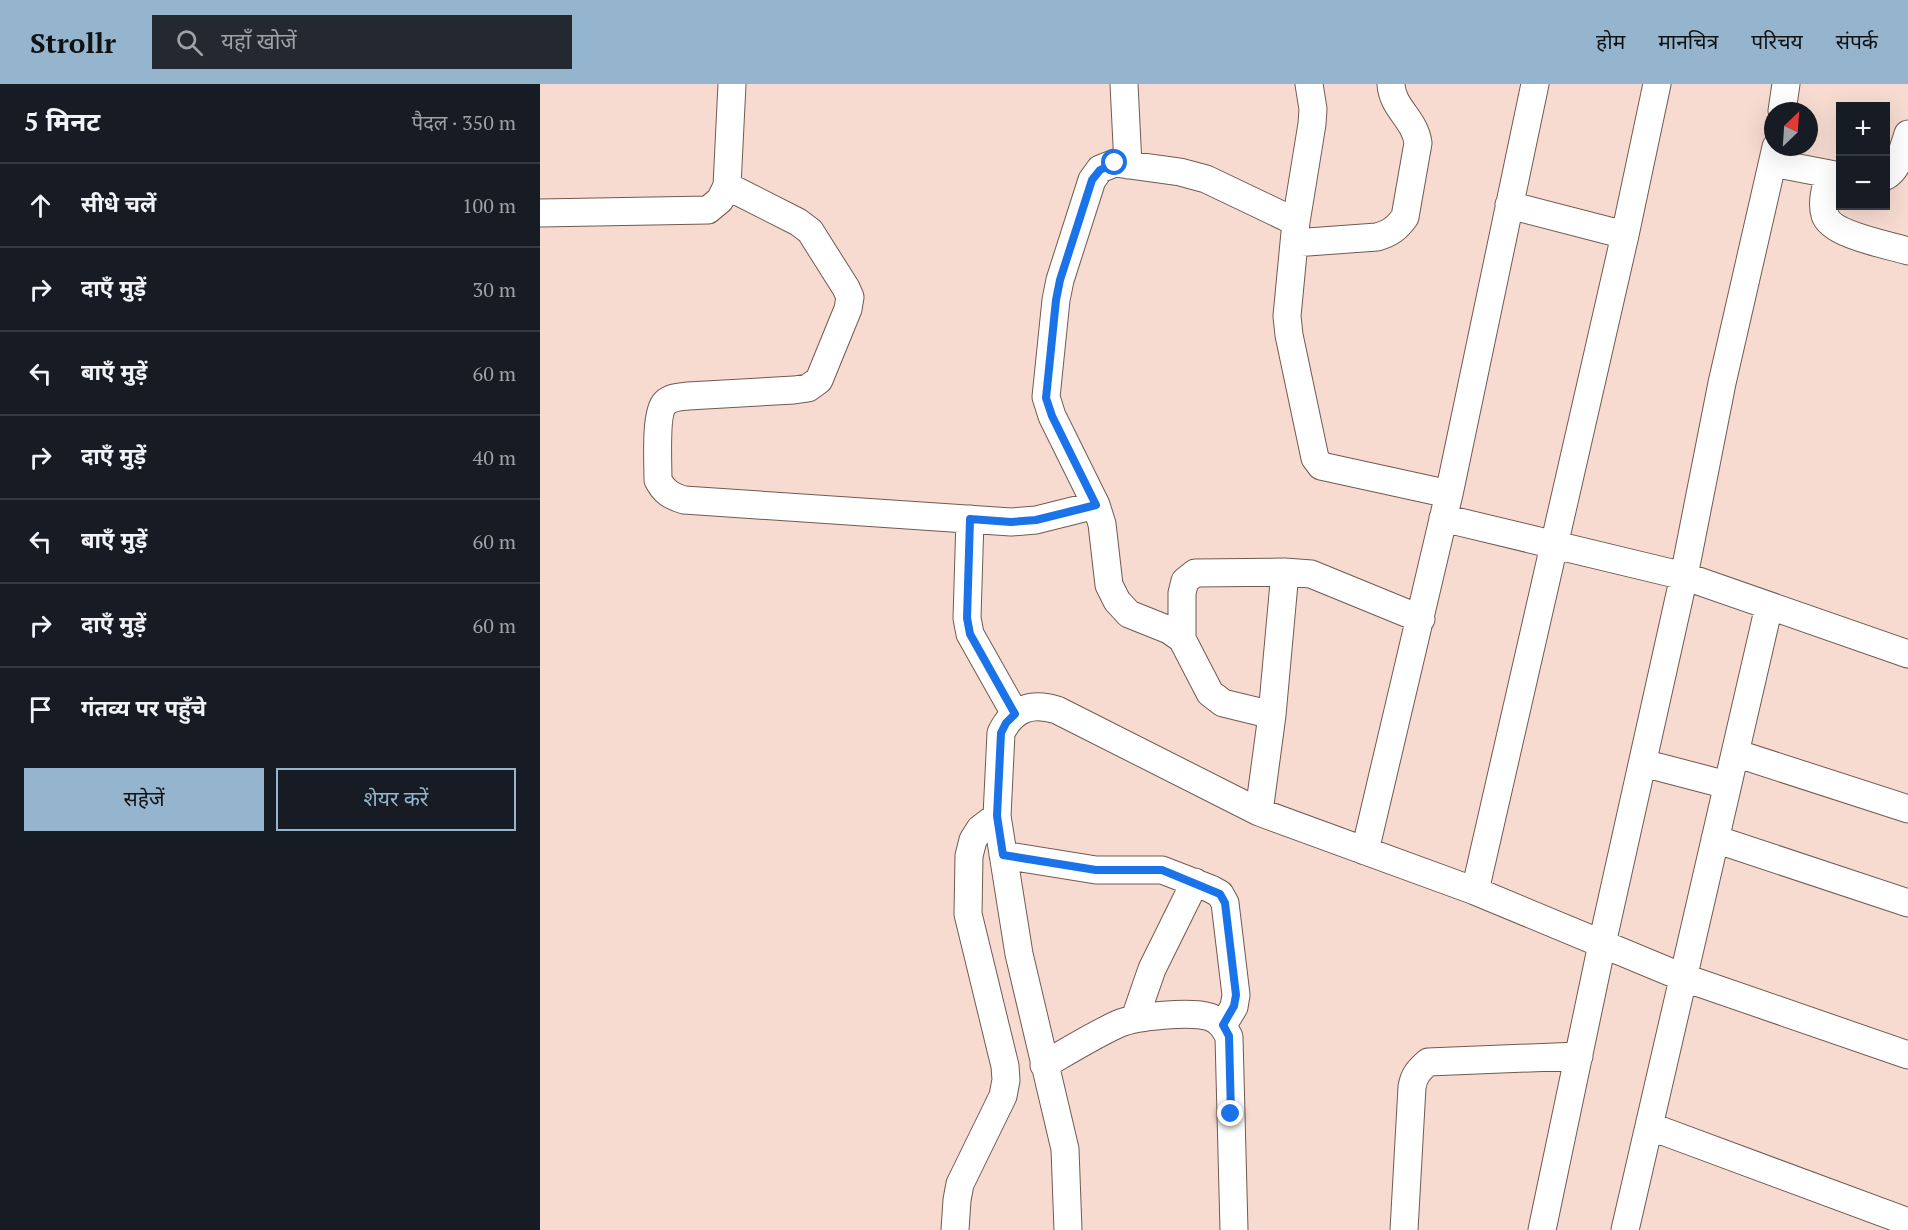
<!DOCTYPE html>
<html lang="hi">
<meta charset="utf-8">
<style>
body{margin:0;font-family:"PT Serif","Noto Sans Devanagari",serif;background:#242831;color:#f1f3f6}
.controls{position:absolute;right:18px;top:18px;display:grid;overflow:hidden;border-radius:0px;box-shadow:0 6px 24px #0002}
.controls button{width:54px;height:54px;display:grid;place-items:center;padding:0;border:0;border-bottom:2px solid #363941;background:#171b24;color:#f1f3f6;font:30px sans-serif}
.compass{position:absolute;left:1224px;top:18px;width:54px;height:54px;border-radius:50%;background:#171b24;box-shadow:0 6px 24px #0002;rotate:25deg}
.stop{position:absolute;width:18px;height:18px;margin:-14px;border:4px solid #1a73e8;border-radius:50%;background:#fff}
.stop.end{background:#1a73e8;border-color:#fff;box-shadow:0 2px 6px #0008}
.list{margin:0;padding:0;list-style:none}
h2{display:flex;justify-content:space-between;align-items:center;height:78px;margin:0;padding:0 24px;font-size:26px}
h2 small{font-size:20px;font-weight:400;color:#9ea1a6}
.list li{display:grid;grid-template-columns:39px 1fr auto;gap:18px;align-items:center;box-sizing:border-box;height:84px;padding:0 24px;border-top:2px solid #363941}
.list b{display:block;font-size:22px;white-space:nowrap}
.list em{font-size:20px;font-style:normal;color:#9ea1a6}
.actions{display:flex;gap:12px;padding:18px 24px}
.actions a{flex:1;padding:14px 0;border:2px solid #95b5ce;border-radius:0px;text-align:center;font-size:21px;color:#95b5ce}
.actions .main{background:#95b5ce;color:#111}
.icon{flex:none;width:33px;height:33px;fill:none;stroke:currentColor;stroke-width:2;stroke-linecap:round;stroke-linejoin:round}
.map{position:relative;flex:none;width:1368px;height:1146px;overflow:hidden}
header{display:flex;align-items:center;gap:36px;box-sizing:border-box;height:84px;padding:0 30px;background:#95b5ce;color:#111}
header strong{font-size:28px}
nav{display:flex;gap:33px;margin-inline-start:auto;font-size:21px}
.search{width:420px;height:54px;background:#242831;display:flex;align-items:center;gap:15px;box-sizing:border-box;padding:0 21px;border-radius:0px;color:#9ea1a6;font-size:22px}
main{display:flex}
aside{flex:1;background:#171b24}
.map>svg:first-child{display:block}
</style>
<header>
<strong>Strollr</strong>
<div class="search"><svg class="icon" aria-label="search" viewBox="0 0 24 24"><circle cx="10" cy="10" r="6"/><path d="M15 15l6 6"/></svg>यहाँ खोजें</div>
<nav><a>होम</a><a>मानचित्र</a><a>परिचय</a><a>संपर्क</a></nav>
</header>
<main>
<aside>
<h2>5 मिनट<small>पैदल · 350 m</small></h2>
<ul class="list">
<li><svg class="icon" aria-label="ahead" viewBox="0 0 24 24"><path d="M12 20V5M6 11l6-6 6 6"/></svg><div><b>सीधे चलें</b></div><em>100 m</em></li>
<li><svg class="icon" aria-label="right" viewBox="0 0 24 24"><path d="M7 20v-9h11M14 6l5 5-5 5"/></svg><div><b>दाएँ मुड़ें</b></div><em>30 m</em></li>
<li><svg class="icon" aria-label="left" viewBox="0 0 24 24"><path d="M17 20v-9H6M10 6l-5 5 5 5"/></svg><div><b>बाएँ मुड़ें</b></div><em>60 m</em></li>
<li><svg class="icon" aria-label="right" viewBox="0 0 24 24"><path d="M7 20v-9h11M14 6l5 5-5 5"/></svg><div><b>दाएँ मुड़ें</b></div><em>40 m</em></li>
<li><svg class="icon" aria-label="left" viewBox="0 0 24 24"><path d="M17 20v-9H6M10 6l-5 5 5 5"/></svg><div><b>बाएँ मुड़ें</b></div><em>60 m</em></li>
<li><svg class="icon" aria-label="right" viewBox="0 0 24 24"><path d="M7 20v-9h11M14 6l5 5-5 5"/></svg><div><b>दाएँ मुड़ें</b></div><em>60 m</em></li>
<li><svg class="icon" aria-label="arrive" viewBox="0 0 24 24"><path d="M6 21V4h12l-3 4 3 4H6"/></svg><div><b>गंतव्य पर पहुँचे</b></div></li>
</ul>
<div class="actions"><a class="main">सहेजें</a><a>शेयर करें</a></div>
</aside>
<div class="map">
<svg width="1368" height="1146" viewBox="0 0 1368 1146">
<rect width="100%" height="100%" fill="#f7dbd1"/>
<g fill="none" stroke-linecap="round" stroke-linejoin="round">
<defs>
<path id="street" d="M584,0L588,81
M769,0L773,25L772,40L756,138L747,232L749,251L775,374L781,382L909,410
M1242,27L1246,0
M1233,79L1300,92
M1289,90C1286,103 1281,118 1285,131C1291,151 1349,161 1368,167
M1346,92C1359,84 1363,65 1368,50
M187,102L258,138L270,147L306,204L310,213L308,225L279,296L268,304L254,306L148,312C140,313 131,313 125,319C115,329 118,380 118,396C124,408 131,412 144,416L471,438L496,436L556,421
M969,121L1085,151
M0,129L168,126L180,116L187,102L192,0
M754,159L837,153C851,149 857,144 865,133L878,59C875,35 852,24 851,0
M903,434L1144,492L1368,570
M430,435L427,534L430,550L475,630
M642,555V509L645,497L655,489L745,488L771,490L881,535
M732,631L683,619L670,609L642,555L629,546L589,530L577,517L569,501L562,440L556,421L512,332L506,313L516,216L520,196L552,96L560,85L575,79L640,88L666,95L756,138
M1195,669L1368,725
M1103,679L1187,701
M719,728L732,631L745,488
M1175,755L1368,819
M825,767L909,410L995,0
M463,771L556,786H622L671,805L680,810L685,819L696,911L694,923L683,941
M935,807L1085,151L1117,0
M595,934L612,885L655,798
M504,981C528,967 552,952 578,940C596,932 651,927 670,933C680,937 684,943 689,953L694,1146
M1109,1042L1368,1138
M415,1146L417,1116L420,1100L463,1012L466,996L465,982L428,830L429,772L433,756L440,745L457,732
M528,1146L525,1065L479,870L457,732L461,649C473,624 492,618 517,626L719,728L935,807L1142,893L1368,971
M864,1146L872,1003C874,991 879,986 888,978L1039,972
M1002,1146L1062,860L1144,492L1182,299L1236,63
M1085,1146L1229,522"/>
</defs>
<use href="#street" stroke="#715a51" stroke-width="29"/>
<use href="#street" stroke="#fff" stroke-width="27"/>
</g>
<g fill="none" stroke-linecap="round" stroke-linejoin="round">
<path stroke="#1a73e8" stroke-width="8" d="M575,79L560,86L552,96L520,196L516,216L506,314L512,332L556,421L496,436L471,438L430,435L427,534L430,550L475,630L466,639L461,649L457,732L463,771L556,786H622L680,810L685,819L696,911L694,922L683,941L689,952L691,1030"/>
</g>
</svg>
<div class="controls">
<button>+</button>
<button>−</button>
</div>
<svg class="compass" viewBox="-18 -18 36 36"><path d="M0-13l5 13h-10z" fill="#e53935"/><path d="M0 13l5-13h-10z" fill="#9ea1a6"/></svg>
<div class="stop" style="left:575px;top:79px"></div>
<div class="stop end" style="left:691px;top:1030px"></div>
</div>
</main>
